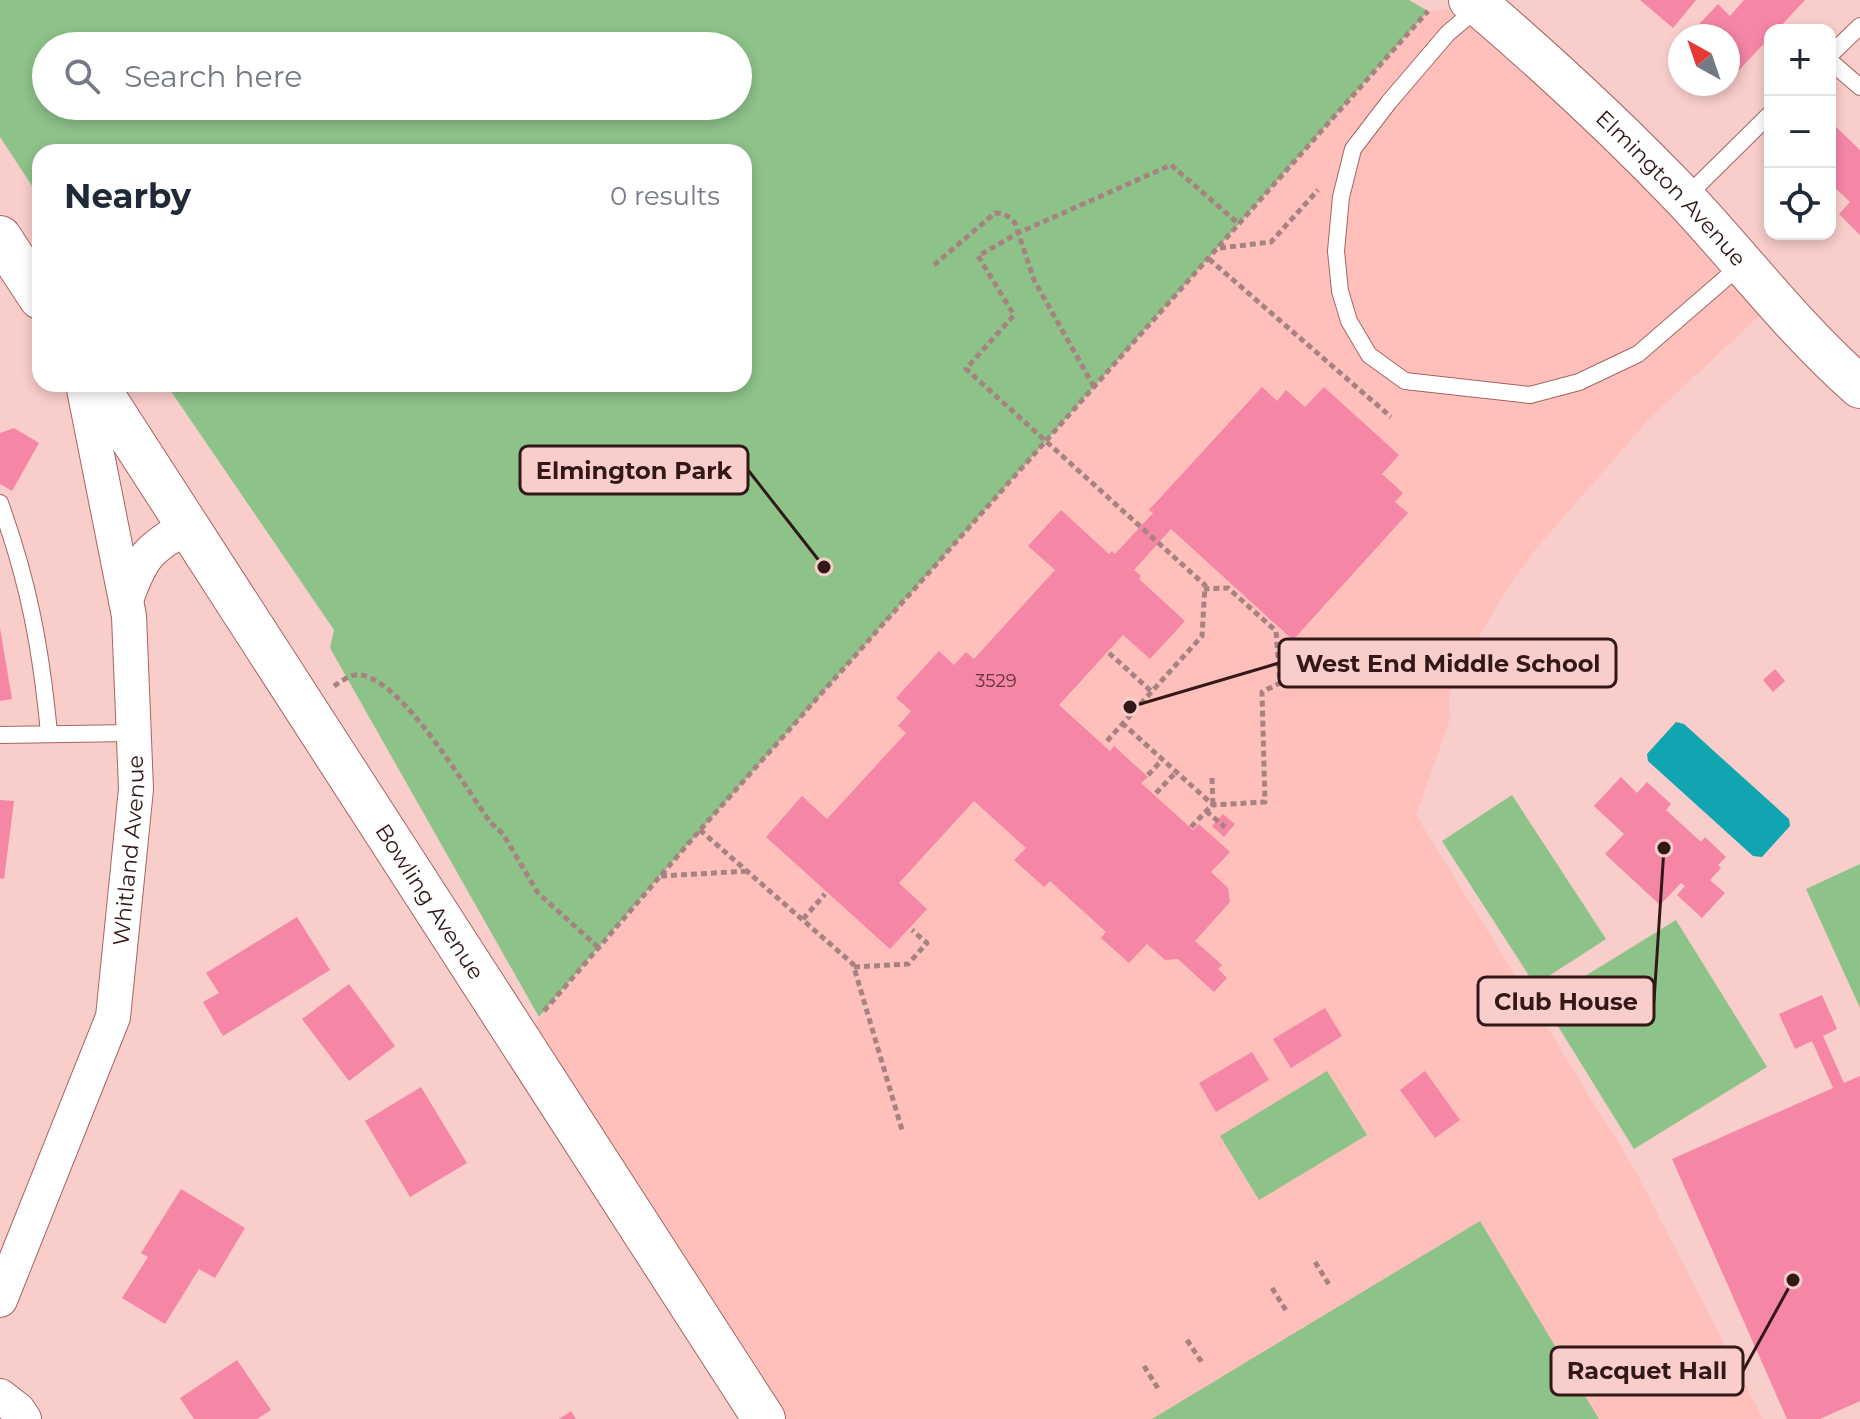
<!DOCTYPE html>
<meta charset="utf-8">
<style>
body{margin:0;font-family:Montserrat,sans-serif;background:#f2f2f3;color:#1f2937}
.controls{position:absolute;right:24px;top:24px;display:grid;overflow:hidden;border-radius:16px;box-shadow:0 4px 12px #0003}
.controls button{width:72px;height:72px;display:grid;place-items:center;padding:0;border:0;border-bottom:2px solid #e0e1e3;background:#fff;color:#1f2937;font:40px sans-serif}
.compass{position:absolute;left:1668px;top:24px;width:72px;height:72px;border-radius:50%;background:#fff;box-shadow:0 4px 12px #0003;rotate:320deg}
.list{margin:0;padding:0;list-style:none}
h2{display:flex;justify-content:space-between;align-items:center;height:104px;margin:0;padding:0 32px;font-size:34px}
h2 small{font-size:26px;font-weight:400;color:#747a83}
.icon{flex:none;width:44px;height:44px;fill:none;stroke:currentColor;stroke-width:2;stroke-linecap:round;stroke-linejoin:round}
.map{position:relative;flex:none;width:1860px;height:1419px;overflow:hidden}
.search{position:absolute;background:#fff;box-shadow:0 4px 12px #0003;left:32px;top:32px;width:720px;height:88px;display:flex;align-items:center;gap:20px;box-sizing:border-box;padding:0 28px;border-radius:44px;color:#747a83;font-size:30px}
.panel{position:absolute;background:#fff;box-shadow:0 4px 12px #0003;left:32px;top:144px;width:720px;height:248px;border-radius:24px}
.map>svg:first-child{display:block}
</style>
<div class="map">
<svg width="1860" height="1419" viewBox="0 0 1860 1419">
<rect width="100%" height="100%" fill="#f8cdca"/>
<path fill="#ffc0bc" d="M1480,6L1776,300L1648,420L1535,550L1508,588L1481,632L1449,695L1450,719L1416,815L1635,1170L1763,1419H764L521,1040L700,830L1428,11Z"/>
<path fill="#8dc289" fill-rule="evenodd" d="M0,0H1409L1428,11L660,876L539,1017L330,648L334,630L166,384H744V152H40V198L0,137ZM738,46V106H46V46Z
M1512,795L1606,939L1535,985L1442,841Z
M1860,864V1008L1806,889Z
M1676,920L1767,1067L1634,1149L1543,1002Z
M1327,1071L1367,1135L1259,1200L1220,1136Z
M1480,1221L1599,1419H1152Z"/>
<path fill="#10a5b0" d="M1676,722L1684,724L1789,819L1790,826L1762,857L1753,856L1648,761L1647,754Z"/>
<path fill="#f586a6" d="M1640,0H1696L1673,28Z
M1744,0H1805L1777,30H1770V37L1728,82V36H1688L1718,4L1730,16Z
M1710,84H1726L1719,92Z
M1830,121L1860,150V235L1839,214L1850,202L1830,183Z
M1262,387L1277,401L1286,390L1305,407L1324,387L1399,455L1382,474L1403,493L1395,502L1408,513L1293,640L1171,529L1134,570L1141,576L1139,579L1185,621L1150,659L1123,635L1059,705L1110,751L1114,746L1148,777L1141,783L1193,830L1199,824L1230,852L1211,872L1228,888L1230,902L1195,941L1222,965L1218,969L1227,978L1214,992L1178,959L1165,960L1147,944L1129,963L1101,938L1106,932L1050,881L1044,887L1014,860L1026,848L974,801L899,883L927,909L890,949L766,837L802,796L827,819L906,733L898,726L911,711L896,698L939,651L954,665L966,652L974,659L1055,570L1028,546L1061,510L1109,554L1112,551L1115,554L1153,513L1149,510Z
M14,428L39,443L12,491L0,484V433Z
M0,628L12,699L0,701Z
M1775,669L1785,681L1773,692L1763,680Z
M1621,777L1637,793L1647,782L1671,804L1666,810L1701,842L1705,837L1726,857L1718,865L1721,868L1710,880L1725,893L1702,918L1677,895L1685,886L1681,883L1660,905L1605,854L1624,834L1594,806Z
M0,800L14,801L4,879L0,878Z
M1223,814L1235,824L1224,837L1212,826Z
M297,917L330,970L223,1036L203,1002L219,993L206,973Z
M349,984L395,1046L349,1081L302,1019Z
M1822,995L1837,1029L1823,1036L1844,1083L1860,1076V1401L1820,1419H1787L1672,1159L1833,1088L1812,1041L1795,1049L1779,1014Z
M1325,1008L1342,1036L1291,1068L1273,1039Z
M1252,1052L1269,1080L1216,1112L1199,1083Z
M1425,1071L1460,1120L1435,1138L1400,1090Z
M421,1087L467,1163L410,1197L365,1121Z
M181,1189L245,1228L215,1278L199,1269L165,1324L122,1298L148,1257L141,1253Z
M237,1360L271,1410L257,1419H194L180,1398Z
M571,1411L576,1419H559Z"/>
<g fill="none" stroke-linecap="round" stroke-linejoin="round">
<defs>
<path id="service" d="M1479,7L1448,33L1389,102L1353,149L1341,197L1336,251L1340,291L1349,321L1369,355L1405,381L1530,395L1579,382L1638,354L1742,264
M1830,55L1860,26
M1830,61L1860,87
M1685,198L1770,114
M0,503C29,583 41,649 49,733
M0,735L133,733"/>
<g id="minor">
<path d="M126,600C142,555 147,551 187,526"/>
<path id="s1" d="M0,1300L113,1017L136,789L129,616L83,384"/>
<path d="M0,1396L18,1410L24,1419"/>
</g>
<g id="tertiary">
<path id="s2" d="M1470,0L1480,6C1551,67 1620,131 1685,199C1743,261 1796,331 1860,387"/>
<path d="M0,237L40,298"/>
<path id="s3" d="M96,384L764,1419"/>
</g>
</defs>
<use href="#service" stroke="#a46562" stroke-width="18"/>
<use href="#minor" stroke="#a46562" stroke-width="36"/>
<use href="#tertiary" stroke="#a46562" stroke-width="44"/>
<path stroke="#a68280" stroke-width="5" stroke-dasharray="6 4" stroke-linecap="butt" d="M1220,248L1271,242L1318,190
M1209,259L1391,417
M934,265L995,213C1004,213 1009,216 1015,223L1034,280L1094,387
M1109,653L1151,691
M334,686C342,681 351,673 362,675C406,685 464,786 491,823L503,834L538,893L599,948
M1122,723L1213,805L1265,802L1262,692L1280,683L1276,631L1228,588L1204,589
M1107,741L1202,636L1205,585L966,369L1014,315L978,256L1018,233L1171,165L1239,224
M1148,775L1162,760
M1212,778L1213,805
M1156,793L1176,772
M1206,811L1225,827
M1191,827L1212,805
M700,830L853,964L902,1130
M661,876L749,871
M803,919L825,894
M854,967L908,964L927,943L912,930
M544,1011L700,830L1428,11
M1315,1262L1330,1286
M1272,1288L1287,1312
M1187,1340L1203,1364
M1144,1366L1159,1390"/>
<use href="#service" stroke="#fff" stroke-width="16"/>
<use href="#minor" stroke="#fff" stroke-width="34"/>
<use href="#tertiary" stroke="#fff" stroke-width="42"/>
</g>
<g text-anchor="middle" stroke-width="8" stroke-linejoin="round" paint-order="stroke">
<g font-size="18" fill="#63343b">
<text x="996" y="687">3529</text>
</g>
<g font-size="22" fill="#321817" stroke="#f8cdca">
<text dy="8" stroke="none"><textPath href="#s2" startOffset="276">Elmington Avenue</textPath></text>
<text dy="8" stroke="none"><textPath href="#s1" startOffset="472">Whitland Avenue</textPath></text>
<text dy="8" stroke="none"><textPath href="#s3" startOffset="616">Bowling Avenue</textPath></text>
</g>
</g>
<path fill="none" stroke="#321817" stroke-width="3" d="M824 567L748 470M1130 707L1279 663M1664 848L1654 1001M1793 1280L1743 1371"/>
<g fill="#321817" stroke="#f8cdca" stroke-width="3">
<circle cx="824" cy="567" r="8"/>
<circle cx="1130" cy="707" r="8"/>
<circle cx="1664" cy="848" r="8"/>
<circle cx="1793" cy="1280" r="8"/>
</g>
<g fill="#f8cdca" stroke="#321817" stroke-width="3">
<rect x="520" y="446" width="228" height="48" rx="8"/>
<rect x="1279" y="639" width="337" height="48" rx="8"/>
<rect x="1478" y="977" width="176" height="48" rx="8"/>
<rect x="1551" y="1347" width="192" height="48" rx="8"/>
</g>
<g font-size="24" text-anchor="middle" font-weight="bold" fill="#321817">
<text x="634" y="479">Elmington Park</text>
<text x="1448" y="672">West End Middle School</text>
<text x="1566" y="1010">Club House</text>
<text x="1647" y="1379">Racquet Hall</text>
</g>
</svg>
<div class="controls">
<button>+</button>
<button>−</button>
<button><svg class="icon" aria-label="locate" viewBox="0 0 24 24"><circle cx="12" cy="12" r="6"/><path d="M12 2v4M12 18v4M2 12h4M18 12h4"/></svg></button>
</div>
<svg class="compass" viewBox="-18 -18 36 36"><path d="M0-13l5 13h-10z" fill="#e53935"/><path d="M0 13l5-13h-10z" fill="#747a83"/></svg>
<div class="search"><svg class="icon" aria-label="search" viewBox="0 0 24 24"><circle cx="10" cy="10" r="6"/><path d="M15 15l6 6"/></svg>Search here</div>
<section class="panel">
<h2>Nearby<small>0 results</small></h2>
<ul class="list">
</ul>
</section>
</div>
